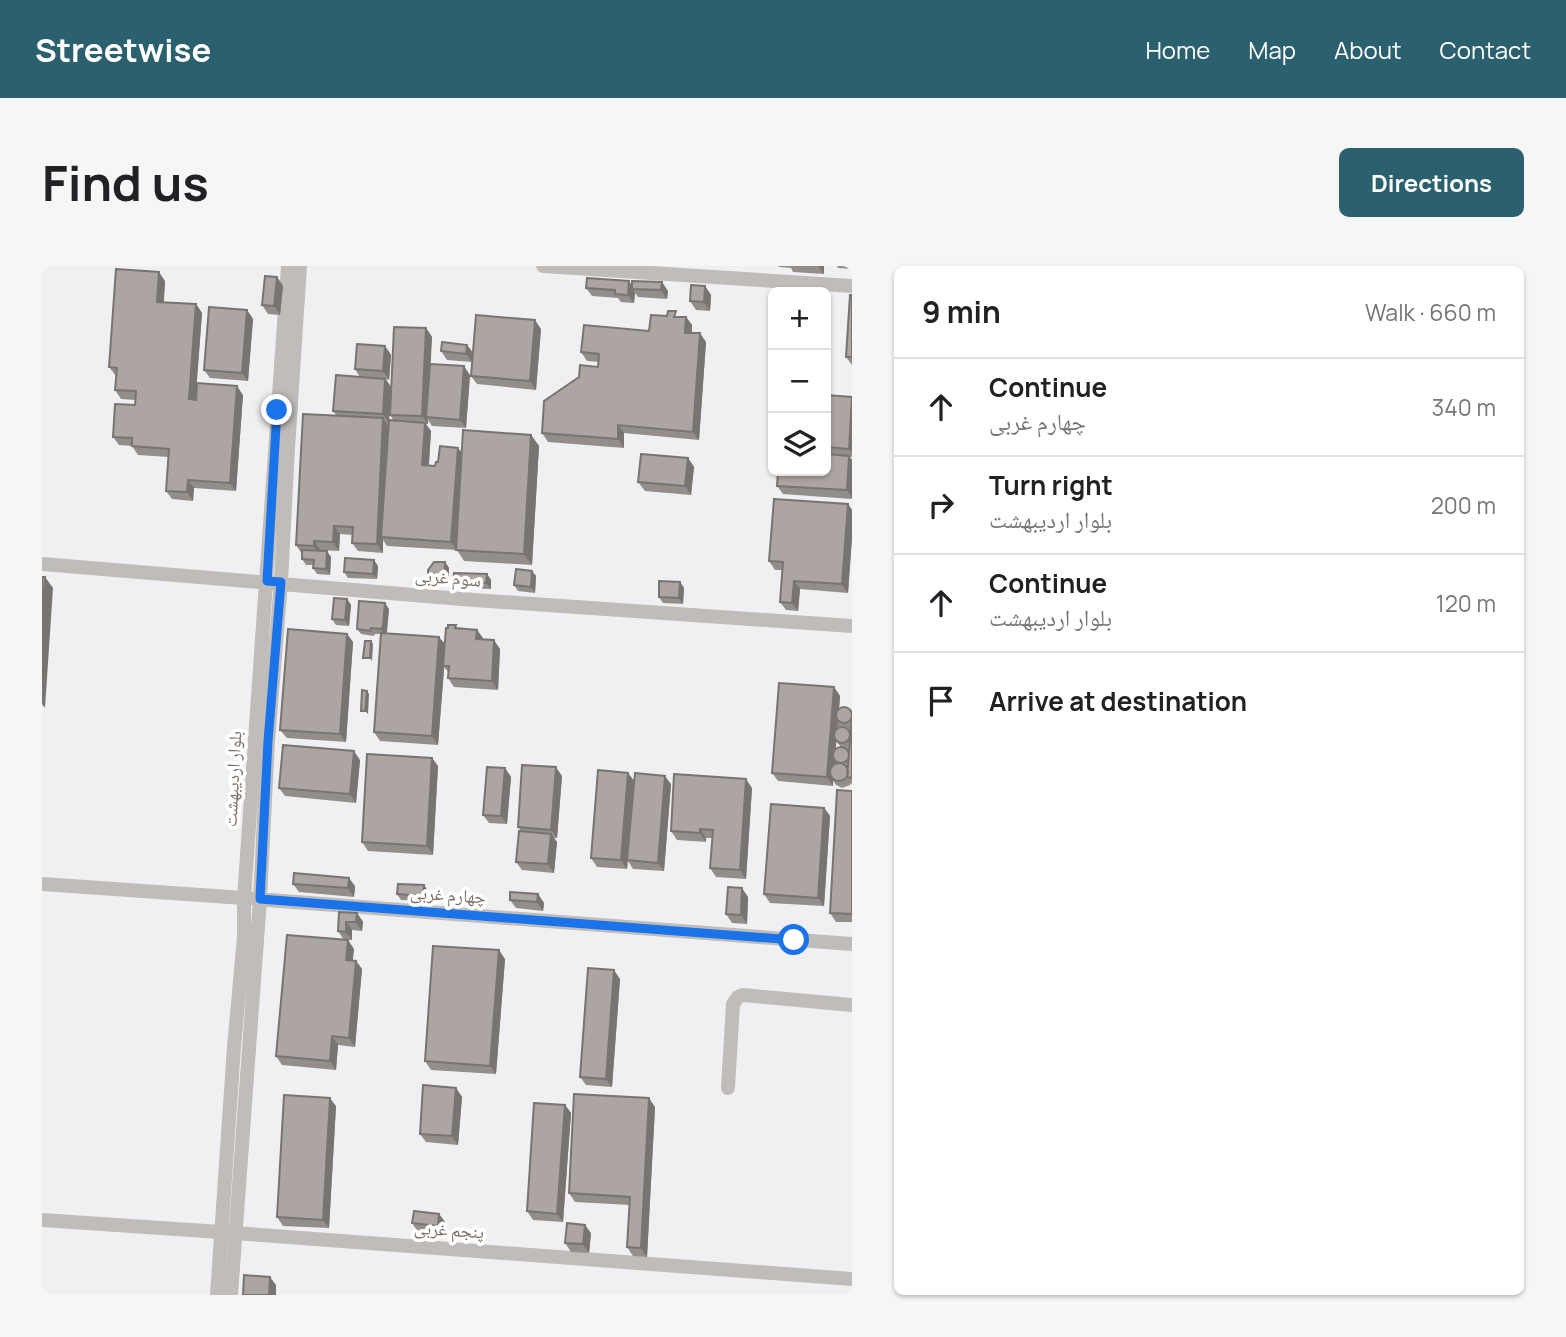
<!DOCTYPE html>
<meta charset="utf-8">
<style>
body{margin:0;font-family:Manrope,"Noto Naskh Arabic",sans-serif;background:#f6f6f6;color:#202124}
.controls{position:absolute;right:21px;top:21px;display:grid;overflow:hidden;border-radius:10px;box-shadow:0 2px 5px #0004}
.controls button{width:63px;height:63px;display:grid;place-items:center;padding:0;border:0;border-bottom:2px solid #e0e0e0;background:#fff;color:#202124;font:35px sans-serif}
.stop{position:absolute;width:21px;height:21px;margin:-16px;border:5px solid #1a73e8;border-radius:50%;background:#fff}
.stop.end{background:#1a73e8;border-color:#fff;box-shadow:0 2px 7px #0008}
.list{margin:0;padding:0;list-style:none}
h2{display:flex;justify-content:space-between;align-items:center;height:91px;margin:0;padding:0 28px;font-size:30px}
h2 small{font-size:23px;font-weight:400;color:#757577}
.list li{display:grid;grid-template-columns:46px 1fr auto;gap:21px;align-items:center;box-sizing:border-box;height:98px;padding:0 28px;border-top:2px solid #e0e0e0}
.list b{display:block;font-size:26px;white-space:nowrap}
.list p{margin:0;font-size:23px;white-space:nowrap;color:#757577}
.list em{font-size:23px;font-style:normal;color:#757577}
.icon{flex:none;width:38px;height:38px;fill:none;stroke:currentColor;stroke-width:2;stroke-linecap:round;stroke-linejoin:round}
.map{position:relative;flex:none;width:810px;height:1029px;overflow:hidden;border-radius:10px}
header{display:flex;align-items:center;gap:42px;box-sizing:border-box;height:98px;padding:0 35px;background:#2b606f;color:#fff}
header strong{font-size:33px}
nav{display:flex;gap:38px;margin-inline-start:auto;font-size:24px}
.intro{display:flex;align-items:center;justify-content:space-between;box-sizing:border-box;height:168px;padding:0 42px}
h1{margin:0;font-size:49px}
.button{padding:18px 32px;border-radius:10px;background:#2b606f;color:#fff;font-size:24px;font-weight:700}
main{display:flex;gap:42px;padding:0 42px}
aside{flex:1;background:#fff;border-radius:10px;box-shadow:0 2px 5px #0004}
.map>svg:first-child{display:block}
</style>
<header>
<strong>Streetwise</strong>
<nav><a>Home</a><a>Map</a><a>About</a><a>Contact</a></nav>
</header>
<div class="intro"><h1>Find us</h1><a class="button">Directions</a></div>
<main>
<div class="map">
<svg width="810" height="1029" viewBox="0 0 810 1029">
<rect width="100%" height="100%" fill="#f0f0f3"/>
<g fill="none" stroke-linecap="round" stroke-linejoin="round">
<path stroke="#c0bcb9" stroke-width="14" d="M501,0L810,20
M0,298L432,334L810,360
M0,618L187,631L810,678
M686,822L691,738L696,731L701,729L810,739
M0,954L193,967L810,1013
M175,1029L192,781L202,671V632L246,0
M189,1029L218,633L226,475L239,316L246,182L258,0"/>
</g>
<path fill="#948e8a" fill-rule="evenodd" d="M736,0H782V8L751,6L749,2L737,1Z
M795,0H810V3L796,2Z
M235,11L241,20L238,49L226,48L220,39Z
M123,15L122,36L154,38L160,47L153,134L201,129L194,225L152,222L151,235L130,233L124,225L127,191L96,189L90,180L77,179L71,171L93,139V134L79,133L73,124L74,110L67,101Z
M590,19L626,25L625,33L596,31L593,27L592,37L579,36L576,32L550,30L544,22Z
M663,20L669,29L668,45L654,44L648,35Z
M810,29V99L804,91Z
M205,44L211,53L206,115L168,112L162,104Z
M638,51H644L650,59V67L664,76L657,174L582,167V182L506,176L500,167L537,111L556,101L557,96L545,95L539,86L607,65Z
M384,62L390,71L388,98L428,109L424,162L390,160L386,154V158H384L389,165L387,200H393L416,182L420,187L489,169L497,180L490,299L422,295L415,284L345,280L341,274V287L316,285L310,277L311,269L298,268L297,285L278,284L289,291L288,309L275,308L271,302V299H264L260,293V288L254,279L295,150L291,145L318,111L313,103L343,80L349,89L347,114L344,113L349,121L347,154L352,155L348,149Z
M499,63L494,124L435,118L429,110Z
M784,74L787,79L784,129L810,131V191H808L810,194V233L741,228L735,220L784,205Z
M425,79L431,87L430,96L405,94L399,85Z
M646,192L652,201L649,229L603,225L596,216Z
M806,238L810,244V271L806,327L758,323L756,345L744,344L738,336L740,304H733L727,295Z
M403,296L407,302L406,318L390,317L386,311Z
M336,300L335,313L306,312L302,306Z
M490,305L494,310L493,327L476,325L472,319Z
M445,308L449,314V323L415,322L411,316Z
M638,316L642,322L641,338L621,337L617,331Z
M305,333L309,339L307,360L294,359L290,353Z
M347,343L344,367L403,378L416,362L435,364L441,373L458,383L456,424L412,421L406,412L407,407L402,401L396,479L338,475L332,466L339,368H333L332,370L319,368L315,363Z
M305,368L311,376L304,476L245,472L238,464Z
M792,421L798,430L797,443L808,444L810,447V519L809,517L808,519L800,522L794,519L791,514V520L736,515L730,507ZM794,475L799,481L793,483Z
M390,492L396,500L391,589L326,585L320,576Z
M318,494L314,537L243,530L237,522Z
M463,502L469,511L465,558L447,557L441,549Z
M586,507L592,515L629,518L622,605L591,603L586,595L585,603L555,601L549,592Z
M520,510L515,572H512L515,576L512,607L480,604L474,596L479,565L476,561Z
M710,522L704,613L674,611L668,602L670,572H664V576L635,574L629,565Z
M810,525V656H794L788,647Z
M782,542L788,550L782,640L728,637L722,628Z
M251,618L313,620L312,631L257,626Z
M382,619L386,625L385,635L359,634L355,628Z
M496,628L502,637L501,645L474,642L468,634Z
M706,631L705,658L690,657L684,648Z
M297,646L315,647L321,656L320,665L310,664V674H302L296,665Z
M312,683L310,694L314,695L320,703L313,781L296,779L294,804L240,799L234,790Z
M463,693L454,808L389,804L383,795Z
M578,713L570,821L544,819L538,811Z
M414,822L420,831L416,879L384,876L378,868Z
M523,839L529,847L521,956L491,954L485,945Z
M294,840L287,962L241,960L235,951Z
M613,841L605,991L591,990L585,981L588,939L533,936L527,927Z
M397,948L403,956L402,969L376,966L370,957Z
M549,967L547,987L529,986L523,977Z"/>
<path fill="#787471" d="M776,0H782V8Z
M117,6L123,15L121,44L115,36Z
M235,11L241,20L238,49L232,40Z
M587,15L592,23H590L593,27L592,37L586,29Z
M620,16L626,25L625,33L619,24Z
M663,20L669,29L668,45L662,36Z
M154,38L160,47L153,142L147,133Z
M205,44L211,53L206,115L200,107Z
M644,51L650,59L649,75L643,67Z
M493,54L499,63L494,124L488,115Z
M384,62L390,71L386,152L384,151L386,154V158L380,150Z
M658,67L664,76L657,174L651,166Z
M784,74L787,79L784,132Z
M425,79L431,87L430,96L424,88Z
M343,80L349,89L347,114L341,105Z
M422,100L428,109L424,162L418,154Z
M343,113L349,121L347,157L341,148Z
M195,120L201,129L194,225L188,217Z
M810,137V187L807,183Z
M341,152L347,161L339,271L341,274V287L335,278Z
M383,157L389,165L386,208L380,199Z
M576,159L582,167V182L576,173Z
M489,169L497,180L490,299L482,288Z
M416,182L422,190L415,284L409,276Z
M807,190L810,194V232L805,224Z
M646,192L652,201L649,229L643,220Z
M146,214L152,222L151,235L145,226Z
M806,238L810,244V271L806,327L800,318Z
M292,260L298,268L297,285L291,276Z
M272,275L278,284V289L272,280Z
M285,285L289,291L288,309L284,303Z
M332,294L336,300L335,313L331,308Z
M403,296L407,302L406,318L402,312Z
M490,305L494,310L493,327L489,321Z
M445,308L449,314V323L444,317Z
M3,311L11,322L3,442L0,438V355Z
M752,315L758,323L756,345L750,337Z
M638,316L642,322L641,338L637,332Z
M305,333L309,339L307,360L303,354Z
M343,337L347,343L345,366L343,368L339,363Z
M435,364L441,372L440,382L434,373Z
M305,368L311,376L304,476L298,468Z
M397,371L404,379L396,479L390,470Z
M452,374L458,383L456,424L450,415Z
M329,375L331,378L330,395L328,392Z
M792,421L798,430L791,520L785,511Z
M325,425L327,428L326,448L323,445Z
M312,485L318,494L314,537L308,528Z
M390,492L396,500L391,589L385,580Z
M514,501L520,510L515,572L509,564Z
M463,502L469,511L465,558L459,550Z
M586,507L592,515L585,603L579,594Z
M623,510L629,518L622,605L616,597Z
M704,513L710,522L704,613L698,604Z
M782,542L788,550L782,640L776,632Z
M658,563L664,572V576L658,567Z
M509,568L515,576L512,607L506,598Z
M307,612L313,620L312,631L306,622Z
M382,619L386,625L385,635L381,630Z
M700,622L706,631L705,658L699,649Z
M496,628L502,637L501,645L495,636Z
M315,647L321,656L320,665L314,656Z
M304,656L310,664V674L304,666Z
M306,674L312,683L310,702L304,694Z
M457,684L463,693L454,808L448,800Z
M314,695L320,703L313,781L307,772Z
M572,704L578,713L570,821L564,813Z
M290,770L296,779L294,804L288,795Z
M414,822L420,831L416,879L410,870Z
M288,832L294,840L287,962L281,954Z
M607,832L613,841L605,991L599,982Z
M523,839L529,847L521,956L515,948Z
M397,948L403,956L402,969L396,960Z
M543,959L549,967L547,987L541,978Z
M228,1011L234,1019V1029H227Z"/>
<path fill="#aca5a1" stroke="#787471" stroke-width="2" d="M74,3L117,6L115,36L154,38L147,133L154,134L155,117L195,120L188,217L146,214L145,226L124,225L127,183L90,180V172L71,171L73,138L93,139L94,125L73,124L75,102L67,101Z
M223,10L235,11L232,40L220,39Z
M545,12L587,15L586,29L573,28V24L544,22Z
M590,15L620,16L619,24L590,23Z
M649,19L663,20L662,36L648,35Z
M808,29H810V91H804Z
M167,41L205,44L200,107L162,104Z
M626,45H634L632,51H644L643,67H658L651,166L576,159V173L500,167L502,135L537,111L538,99L556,101L557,88L539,86L542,59L607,65L609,49L625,50Z
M434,49L493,54L488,115L429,110Z
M352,61L384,62L380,150L348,149Z
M400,76L425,79L424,88L399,85Z
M315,78L343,80L341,105L313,103Z
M388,98L422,100L418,154L384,151Z
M294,109L343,113L341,148L291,145Z
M784,129L810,131L807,183L784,181Z
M261,148L341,152L335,278L310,277L311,261L292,260L291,276L272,275V280L254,279Z
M347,154L383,157L380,199L393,200L394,196H396L398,180L416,182L409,276L339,271Z
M421,164L489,169L482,288L414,284Z
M599,188L646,192L643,220L596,216Z
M784,188L807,190L805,224L735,220L736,205H784Z
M732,233L806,238L800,318L752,315L750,337L738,336L741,296L727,295Z
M260,284L285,285L284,303L271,302L272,294L260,293Z
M303,292L332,294L331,308L302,306Z
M392,296H403L402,312L386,311V304Z
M474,303L490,305L489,321L472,319Z
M412,307L445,308L444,317L411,316Z
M0,311H3L0,355Z
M617,315L638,316L637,332L617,331Z
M292,332L305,333L303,354L290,353Z
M317,335L343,337L341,360L339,363L329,362L328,365L315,363Z
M406,359H414L413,362L435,364L434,373L452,374L450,415L406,412L407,400H401L404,362H406Z
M246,363L305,368L298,468L238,464Z
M339,367L397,371L390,470L332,466Z
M323,375H329L328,392H321Z
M737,417L792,421L785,511L730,507Z
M320,424L325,425L323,445H319Z
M794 449a8 8 0 1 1 16 0a8 8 0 1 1-16 0Z
M810,449V512L805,511Z
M792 469a8 8 0 1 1 16 0a8 8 0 1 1-16 0Z
M241,479L312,485L308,528L237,522Z
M791 489a8 8 0 1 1 16 0a8 8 0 1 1-16 0Z
M325,488L390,492L385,580L320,576Z
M788 506a9 9 0 1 1 18 0a9 9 0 1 1-18 0Z
M480,499L514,501L509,564L476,561Z
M445,501L463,502L459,550L441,549Z
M556,504L586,507L579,594L549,592Z
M593,507L623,510L616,597L585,594Z
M632,508L704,513L698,604L668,602L671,564L658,563V567L629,565Z
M795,524L810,525V648L788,647Z
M729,538L782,542L776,632L722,628Z
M477,565L509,568L506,598L474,596Z
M252,607L307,612L306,622L251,618Z
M356,618L382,619L381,630L355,628Z
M686,621L700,622L699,649L684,648Z
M468,626L496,628L495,636L468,634Z
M297,646L315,647L314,656H304V666L296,665Z
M245,669L306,674L304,694L314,695L307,772L290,770L288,795L234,790Z
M391,680L457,684L448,800L383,795Z
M546,702L572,704L564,813L538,811Z
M381,819L414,822L410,870L378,868Z
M532,828L607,832L599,982L585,981L588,931L527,927Z
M242,829L288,832L281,954L235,951Z
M492,837L523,839L515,948L485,945Z
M372,945L397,948L396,960L370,957Z
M525,957L543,959L541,978L523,977Z
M202,1009L228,1011L227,1029H201Z"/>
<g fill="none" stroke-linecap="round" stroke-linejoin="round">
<path stroke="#1a73e8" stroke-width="9" d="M235,144L225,315L239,316L226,475L218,633L752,674"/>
</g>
<g text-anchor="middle" stroke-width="7" stroke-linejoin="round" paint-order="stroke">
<g font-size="18" fill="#7d7066" stroke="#fff">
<text transform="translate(406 312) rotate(5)" y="6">سوم غربی</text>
<text transform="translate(191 513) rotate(-87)" y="6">بلوار اردیبهشت</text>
<text transform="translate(406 629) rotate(4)" y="6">چهارم غربی</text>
<text transform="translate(407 964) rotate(4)" y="6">پنجم غربی</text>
</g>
</g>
</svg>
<div class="controls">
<button>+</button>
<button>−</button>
<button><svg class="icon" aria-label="layers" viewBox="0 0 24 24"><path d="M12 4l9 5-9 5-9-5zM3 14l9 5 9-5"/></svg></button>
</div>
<div class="stop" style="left:752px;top:674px"></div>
<div class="stop end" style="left:235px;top:144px"></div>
</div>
<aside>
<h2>9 min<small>Walk · 660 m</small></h2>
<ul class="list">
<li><svg class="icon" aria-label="ahead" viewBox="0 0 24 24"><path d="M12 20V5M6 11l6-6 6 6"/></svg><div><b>Continue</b><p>چهارم غربی</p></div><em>340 m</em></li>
<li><svg class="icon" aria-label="right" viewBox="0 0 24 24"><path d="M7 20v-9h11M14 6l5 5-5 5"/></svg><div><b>Turn right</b><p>بلوار اردیبهشت</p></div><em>200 m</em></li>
<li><svg class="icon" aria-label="ahead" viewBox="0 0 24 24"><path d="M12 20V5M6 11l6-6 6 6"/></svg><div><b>Continue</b><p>بلوار اردیبهشت</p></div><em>120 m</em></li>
<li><svg class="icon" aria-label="arrive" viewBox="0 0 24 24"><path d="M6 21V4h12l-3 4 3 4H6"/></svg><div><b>Arrive at destination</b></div></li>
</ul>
</aside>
</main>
